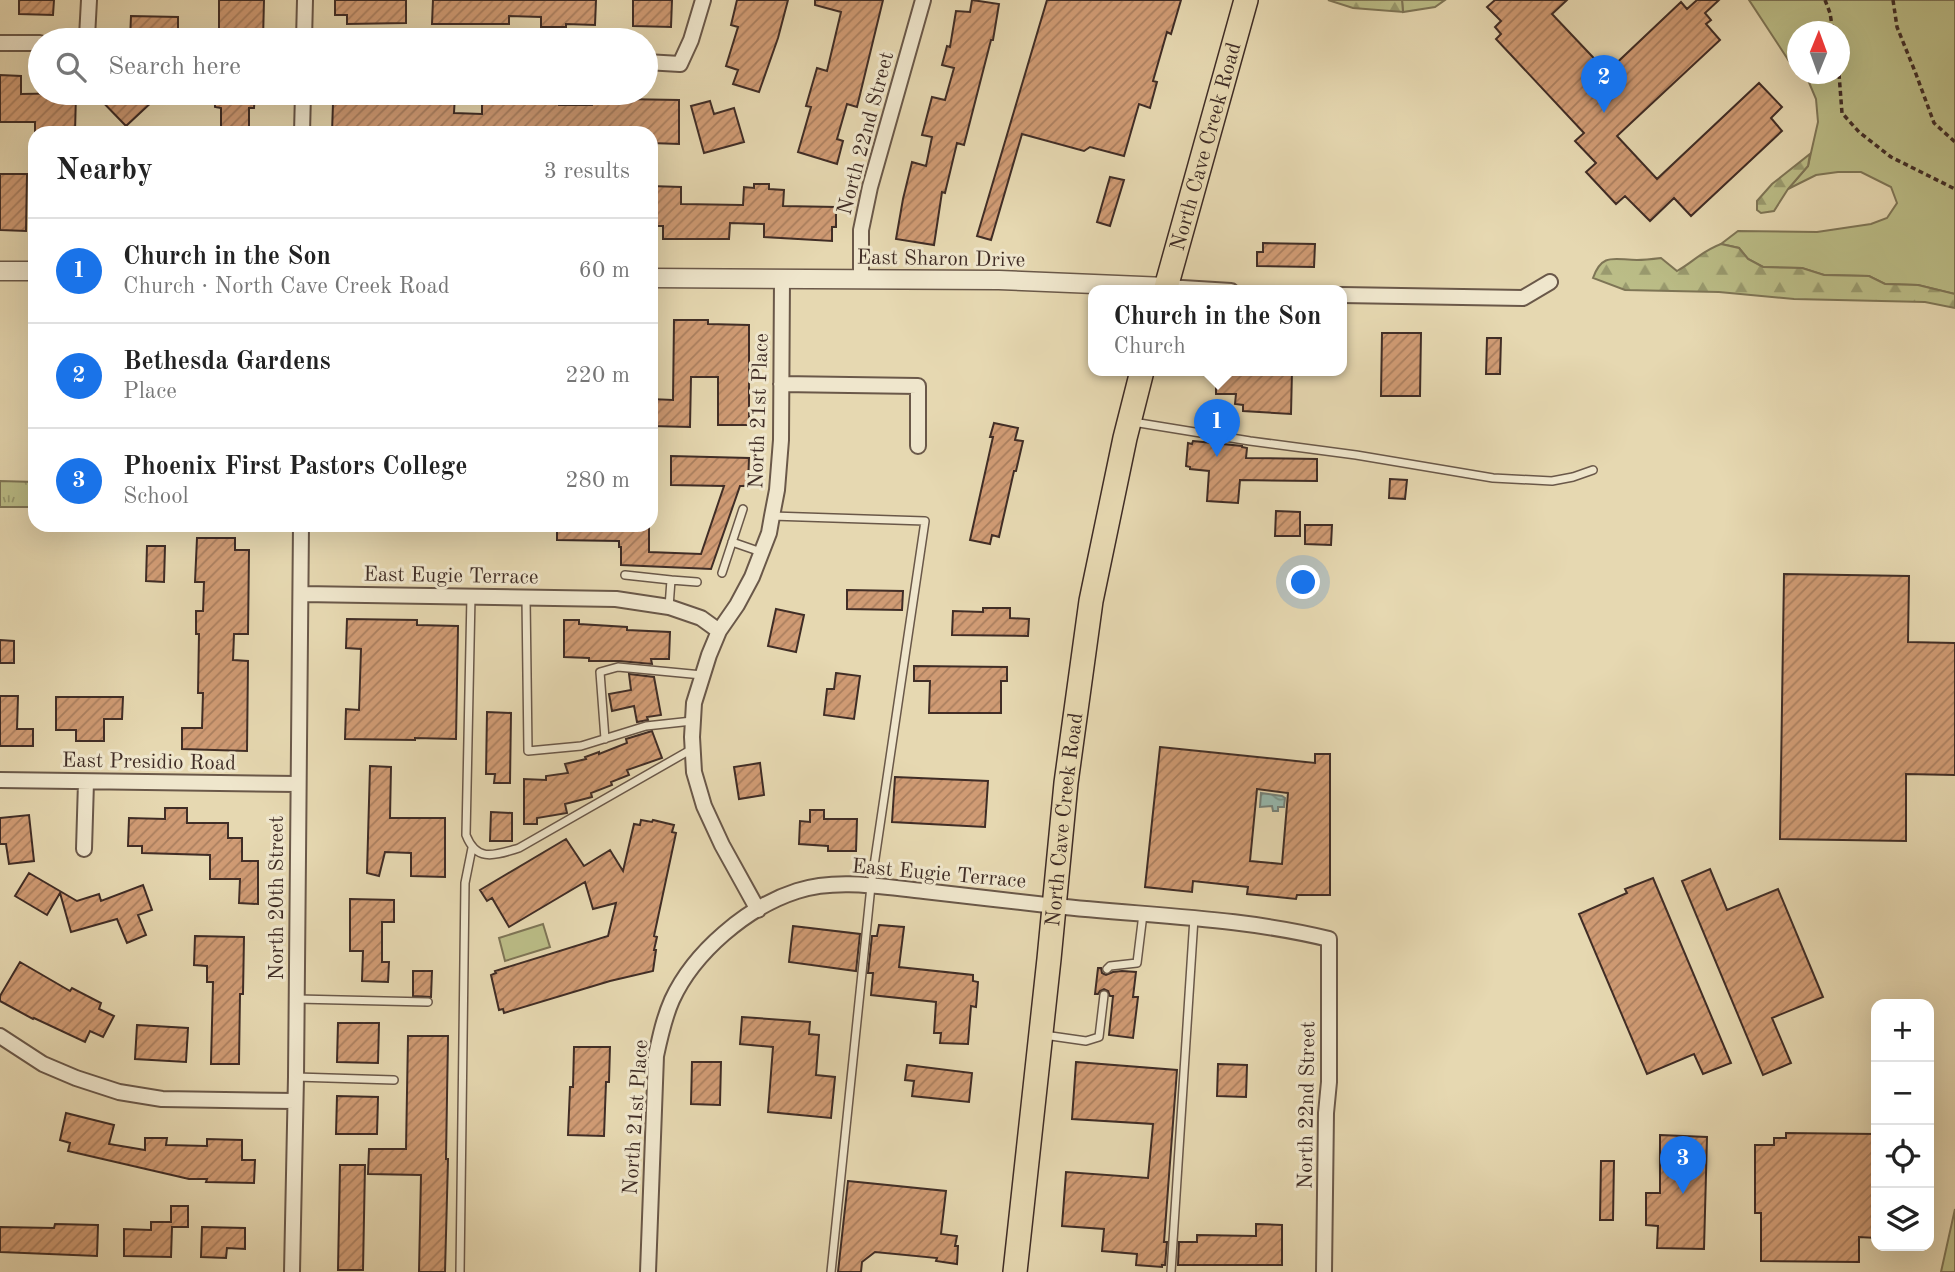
<!DOCTYPE html>
<meta charset="utf-8">
<style>
body{margin:0;font-family:"Old Standard TT",serif;background:#f2f2f2;color:#222}
.controls{position:absolute;right:21px;bottom:21px;display:grid;overflow:hidden;border-radius:14px;box-shadow:0 7px 28px #0002}
.controls button{width:63px;height:63px;display:grid;place-items:center;padding:0;border:0;border-bottom:2px solid #e0e0e0;background:#fff;color:#222;font:35px sans-serif}
.compass{position:absolute;left:1787px;top:21px;width:63px;height:63px;border-radius:50%;background:#fff;box-shadow:0 7px 28px #0002;rotate:1deg}
.you{position:absolute;left:1304px;top:583px;width:24px;height:24px;margin:-18px;border:5px solid #fff;border-radius:50%;background:#1a73e8;box-shadow:0 0 0 10px #1a73e833}
.badge{display:grid;place-items:center;width:46px;height:46px;border-radius:50%;background:#1a73e8;color:#fff;font-size:23px;font-weight:700}
.pin{position:absolute;translate:-50% -58px;filter:drop-shadow(0 2px 4px #0008)}
.pin::after{content:'';position:absolute;top:37px;width:24px;height:21px;background:inherit;clip-path:polygon(0 0,100% 0,50% 100%)}
.popup{position:absolute;left:1088px;top:285px;width:259px;height:91px;box-sizing:border-box;display:grid;place-content:center;border-radius:14px;background:#fff;filter:drop-shadow(0 2px 5px #0005);font-size:23px;white-space:nowrap;color:#767676}
.popup b{font-size:26px;color:#222}
.popup::after{content:'';position:absolute;left:50%;top:100%;margin-left:-14px;border:14px solid transparent;border-top-color:#fff}
.list{margin:0;padding:0;list-style:none}
h2{display:flex;justify-content:space-between;align-items:center;height:91px;margin:0;padding:0 28px;font-size:30px}
h2 small{font-size:23px;font-weight:400;color:#767676}
.list li{display:grid;grid-template-columns:46px 1fr auto;gap:21px;align-items:center;box-sizing:border-box;height:105px;padding:0 28px;border-top:2px solid #e0e0e0}
.list b{display:block;font-size:26px;white-space:nowrap}
.list p{margin:0;font-size:23px;white-space:nowrap;color:#767676}
.list em{font-size:23px;font-style:normal;color:#767676}
.icon{flex:none;width:38px;height:38px;fill:none;stroke:currentColor;stroke-width:2;stroke-linecap:round;stroke-linejoin:round}
.map{position:relative;flex:none;width:1955px;height:1272px;overflow:hidden}
.search{position:absolute;background:#fff;box-shadow:0 7px 28px #0002;left:28px;top:28px;width:630px;height:77px;display:flex;align-items:center;gap:18px;box-sizing:border-box;padding:0 24px;border-radius:38px;color:#767676;font-size:26px}
.panel{position:absolute;background:#fff;box-shadow:0 7px 28px #0002;left:28px;top:126px;width:630px;height:406px;border-radius:21px}
.map>svg:first-child{display:block}
</style>
<div class="map">
<svg width="1955" height="1272" viewBox="0 0 1955 1272">
<defs>
<pattern id="forest-firs" width="22" height="20" patternUnits="userSpaceOnUse" patternTransform="scale(1.75)"><rect width="22" height="20" fill="#bbbd87"/><path d="M5 1l3.5 6h-7zM16 11l3.5 6h-7z" fill="#999a6e"/></pattern>
<pattern id="park-tufts" width="24" height="20" patternUnits="userSpaceOnUse" patternTransform="scale(1.75)"><rect width="24" height="20" fill="#bbbd87"/><path d="M3 7l-1-3M5 7V3M7 7l1-3M15 17l-1-3M17 17v-4M19 17l1-3" fill="none" stroke="#999a6e"/></pattern>
<pattern id="water-waves" width="16" height="10" patternUnits="userSpaceOnUse" patternTransform="scale(1.75)"><rect width="16" height="10" fill="#96b9b0"/><path d="M0 5q4-4 8 0t8 0" fill="none" stroke="#7c978f"/></pattern>
<pattern id="building-hatch" width="6" height="6" patternUnits="userSpaceOnUse" patternTransform="scale(1.75)"><rect width="6" height="6" fill="#d09b74"/><path d="M-1 1l2-2M0 6l6-6M5 7l2-2" fill="none" stroke="#aa7f5f"/></pattern>
</defs>
<rect width="100%" height="100%" fill="#e6d8b1"/>
<filter id="stains"><feTurbulence type="fractalNoise" baseFrequency=".00286" numOctaves="4"/><feColorMatrix values="0 0 0 0 .2 0 0 0 0 .09 0 0 0 0 .02 0 0 0 .5 -.17"/></filter>
<radialGradient id="worn" r=".72"><stop offset=".6" stop-color="#630" stop-opacity="0"/><stop offset="1" stop-color="#630" stop-opacity=".3"/></radialGradient>
<path fill="#bbbd87" stroke="#7e7556" stroke-width="2" d="M1402,0H1445L1435,7L1403,12Z
M1749,0H1955V294L1918,285L1885,284L1869,276L1824,275L1802,268L1763,267L1748,259L1739,248L1721,244L1738,231L1817,232L1871,224L1887,218L1897,203L1891,187L1861,172H1838L1816,175L1788,189L1808,166L1818,122L1816,99L1808,80L1802,74H1840V32H1798L1797,69L1789,61Z
M543,924L550,947L505,961L499,938Z
M1955,1209V1272H1941Z"/>
<path fill="url(#forest-firs)" stroke="#7e7556" stroke-width="2" d="M1328,0H1402L1403,12L1353,8Z
M1810,154L1808,166L1788,189L1774,211L1761,213L1757,210V201L1772,184Z
M1721,244L1739,248L1748,259L1763,267L1802,268L1824,275L1869,276L1885,284L1918,285L1955,294V308L1925,302L1794,299L1719,292L1625,290L1593,278C1602,252 1615,260 1637,260C1645,260 1653,259 1661,258L1677,271C1695,261 1700,252 1721,244Z"/>
<path fill="url(#park-tufts)" stroke="#7e7556" stroke-width="2" d="M0,481L35,482V507H0Z"/>
<path fill="url(#water-waves)" stroke="#748179" stroke-width="2" d="M1261,793L1282,796L1285,798L1284,807H1278V811H1273L1272,806L1260,807Z"/>
<path fill="url(#building-hatch)" stroke="#402d26" stroke-width="2" fill-rule="evenodd" d="M19,0H54L53,15L19,14Z
M219,0H264L263,40H219Z
M335,0H406V23L347,24V15H335Z
M433,0H596L595,25L566,24V27H541V17L509,16V24H432Z
M633,0H672L671,27L633,26Z
M737,0H788L778,38L759,92L733,84L738,70L726,66L738,27L731,25Z
M815,0H883L857,107L847,104L837,139L843,141L837,164L798,152L811,107L806,106L817,68L827,71L841,12L815,5Z
M972,0L999,4L993,40H991L964,145L957,143L945,193L942,192L934,245L896,239L903,199L912,162L926,166L932,137L922,135L932,97L945,100L954,68L942,65L947,46L950,47L956,11L970,12Z
M1047,0H1181L1171,34L1167,32L1153,81L1157,82L1150,108L1139,104L1124,156L1090,147L1084,151L1022,134L991,240L977,236Z
M1495,0H1567L1552,14L1607,72L1681,2L1687,9L1697,0H1719L1705,13L1711,20L1706,24L1720,40L1617,136L1657,179L1759,83L1782,107L1771,118L1782,131L1691,216L1674,198L1650,221L1625,196L1616,204L1586,172L1596,163L1575,141L1584,133L1496,39L1501,34L1495,27L1501,21L1487,7Z
M131,16L178,17V40H130Z
M0,75L21,76V94L76,93L75,133L35,132V122H0Z
M94,93H148L154,100L126,126Z
M215,93H255L254,108H249V133H221V108L215,107Z
M346,93H369V95L434,96V94H455L454,113L482,114V96H559V105H592L593,96H621V99L679,100V144L651,143V133H332L333,103H346Z
M710,101L714,114L734,108L744,142L704,153L691,106Z
M0,174H27L26,231L0,230Z
M1110,177L1124,180L1110,226L1097,222Z
M754,184H769V189L784,190L783,206L836,207V227H832V241L764,237V224L730,223L729,239H663V226H651V186L681,187V204L743,205L744,187L754,188Z
M1263,243L1315,244L1314,267L1257,266V252H1263Z
M674,320H708V324L749,325V425H718V377H691L690,427L651,426V399L673,400Z
M1382,333H1421L1420,396H1381Z
M1487,338H1501L1500,374H1486Z
M1216,371H1292L1291,414L1243,411V405L1235,404L1236,394H1216Z
M994,423L1018,428L1015,440L1023,441L1016,471H1014L999,537L992,535L990,544L970,540L993,437H990Z
M1193,441L1242,446V447L1247,448L1246,458L1317,459V481L1240,480L1238,503L1207,501L1209,471L1190,469V467L1186,466L1188,443L1192,444Z
M671,456L749,458L748,486H740L711,569L621,565V547H619V541L557,540V525H649V552L701,554L724,486L671,485Z
M1390,479L1407,480L1405,499L1389,498Z
M1276,511L1300,512V536H1275Z
M1305,525H1332L1331,545L1305,544Z
M197,538H235V550H249L248,634H234L233,660L248,661L247,751L182,749V728H202L203,693H198L199,634H196V611H203L204,582H195Z
M147,546H165L164,582L146,581Z
M1784,574L1909,576L1908,642L1955,643V775L1906,774V841L1780,839Z
M847,590L903,591L902,610L847,609Z
M983,608H1010V618L1029,619L1028,636L952,635L953,611L983,612Z
M776,609L804,615L796,652L768,646Z
M347,619L417,620V625L458,626L456,739L415,738V740L345,739L346,709L359,710L361,649L346,648Z
M564,620H579V624L627,627V630L670,632L669,659H651L652,664L619,661H589V658L564,657Z
M0,640L14,641V663H0Z
M914,666L1007,667V681H1001V713H929L930,681H914Z
M836,673L860,676L854,719L824,715L827,689H834Z
M629,674L654,677L661,715L647,717L648,720L637,722L634,706L612,711L609,694L631,690Z
M0,696H18L17,729H33V746H0Z
M56,697H123L122,719H104V741H76V730H56Z
M487,712L511,713L510,783H494L495,774H486Z
M652,731L662,758L627,770L629,775L611,782L612,785L591,793L592,797L565,804L567,813L537,818V824H524V779L546,780V776L568,773L565,764L586,759L585,757L599,752V754L627,743L626,739Z
M1160,747L1315,763V754H1330V895H1297L1296,899L1247,894L1248,887L1193,881L1192,892L1145,887ZM1257,789L1288,793L1282,864L1250,861Z
M760,763L764,795L739,799L734,767Z
M370,766L391,767L390,818H445V877L411,876V853L385,852L379,876L367,873Z
M895,777L988,781L985,827L892,822Z
M165,808H187V823H228V838H242V861H258V904L239,903L240,879H210V855L142,853V846H128L129,818L165,819Z
M810,810H824V819H857L856,851H828V846L799,844L800,821L810,822Z
M491,812L512,813V841H490Z
M29,815L34,861L9,864L6,844H0V818Z
M641,820L652,822L653,820L674,825L672,832L676,833L654,936L657,937L654,950H656L653,971L610,981L504,1013L503,1009L499,1010L491,975L496,973L495,971L608,936L616,903L593,909L585,882L509,927L492,898L487,901L480,890L566,839L584,866L610,850L623,871L634,824L640,825Z
M1710,869L1727,910L1778,889L1823,997L1772,1018L1791,1063L1763,1075L1682,881Z
M29,873L77,901L99,894L101,901L143,885L152,910L138,915L146,935L127,943L117,919L71,932L60,893L47,915L15,896Z
M1653,878L1731,1063L1703,1074L1694,1054L1647,1074L1579,914L1627,893L1625,889Z
M350,899L394,900V922H382V962H389L388,982L362,981L363,951H350Z
M879,925L904,927L899,967L973,975V981L978,982L976,1007L971,1006L968,1044L940,1043L941,1033H934L936,1002L871,995L873,973H868L872,936H877Z
M793,926L860,934L856,971L789,962Z
M195,936L244,937L243,994H240L239,1064H211L213,982H207V966L194,965Z
M20,962L70,991L72,988L101,1003L99,1009L114,1016L103,1037L90,1031L85,1042L34,1018L33,1019L0,1001V996Z
M1098,968H1101L1102,973L1106,975L1113,972L1122,971L1136,972L1133,997H1138L1133,1038L1109,1035L1113,996H1110L1108,991L1104,989L1100,991L1098,994H1095Z
M413,971H432L431,997L413,996Z
M742,1017L810,1022L809,1034L819,1035L816,1075L835,1077L831,1118L768,1112L773,1047L740,1044Z
M338,1023H379L378,1063L337,1062Z
M137,1025L188,1028L186,1062L135,1059Z
M408,1036H448L446,1159H448L445,1272H419L421,1175L368,1174L369,1149H406Z
M574,1047H610L609,1082H606L604,1136L568,1135L570,1087H573Z
M692,1062H721L720,1105L691,1104Z
M1076,1062L1177,1070L1164,1242H1167L1165,1265H1162V1267L1136,1265L1137,1254L1102,1251L1104,1229L1062,1226L1066,1172L1148,1178L1153,1124L1072,1119Z
M1218,1064L1247,1065L1246,1097L1217,1096Z
M907,1065L972,1073L969,1102L912,1096L914,1081L905,1080Z
M337,1096L378,1097L377,1134H336Z
M66,1113L114,1125L109,1144L145,1150V1138H167L166,1145L207,1146V1139L242,1140V1160H255L254,1183L206,1182L207,1179H189L68,1151L70,1143L60,1140Z
M1786,1133L1876,1134V1238L1859,1237V1262L1761,1261V1213H1755V1145H1774V1138H1786Z
M1660,1135L1707,1137L1704,1249L1657,1248L1658,1226L1646,1225V1193H1660Z
M1601,1161H1614L1613,1220H1600Z
M340,1165H365L363,1270H338Z
M848,1181L946,1191L941,1234L957,1236L955,1246H958L957,1264L936,1261L937,1258L875,1252L862,1262L861,1272H838Z
M171,1206H188V1227H172L171,1257L124,1256V1229L151,1230V1222H171Z
M55,1224L98,1225L97,1256L0,1252V1227L54,1228Z
M1256,1224L1282,1225V1265H1178L1179,1242H1197V1235L1256,1236Z
M202,1227L245,1228V1249L227,1248L226,1258L201,1257Z"/>
<g fill="none" stroke-linecap="round" stroke-linejoin="round">
<defs>
<path id="service" d="M1133,422L1250,441L1356,455L1493,478L1552,481L1573,477L1593,470
M772,516L925,521L871,886L831,1272
M732,542L761,552
M722,573L743,509
M625,575L671,580
M471,596L466,835C477,863 495,855 519,848L692,749
M526,598L528,751L581,746L646,726L692,721
M669,607L671,580L697,582
M605,739L600,672L618,667L702,675
M1107,969L1110,966L1137,963L1143,914
M297,999L428,1002
M1044,1035L1086,1041L1099,1037L1104,995
M296,1077L394,1080
M460,1272L465,883L472,848
M1171,1272L1194,918"/>
<path id="minor" d="M73,40L87,37L89,0
M304,40L305,0
M0,43H40
M646,62L680,64L691,40L703,0
M302,133L303,93
M861,279V230L870,187L923,0
M1166,287L1231,291
M1341,295L1523,298L1550,282
M781,384L918,386V446
M302,594L616,599L669,607L701,618L719,631
M0,780L297,784
M84,849L86,782
M758,910L722,845L704,806L694,772L692,737L694,703L709,655L719,631L737,605L752,577L769,533L772,516L777,490L781,440L782,279
M0,1036L43,1064L76,1078L119,1092L162,1099L295,1101
M292,1272L296,1077L301,525
M648,1272L656,1056C660,1037 664,1018 672,1000C694,952 747,907 797,891C837,878 883,887 924,891C968,896 1011,901 1055,906C1147,916 1240,917 1329,939V1082L1326,1113L1324,1272"/>
<path id="tertiary" d="M0,271H35
M651,278L999,280L1166,287"/>
<g id="primary">
<path id="s1" d="M1165,291L1246,0"/>
<path id="s2" d="M1015,1272L1049,959L1066,783L1091,601L1125,438L1142,371"/>
</g>
</defs>
<use href="#service" stroke="#6a5849" stroke-width="10"/>
<use href="#minor" stroke="#6a5849" stroke-width="18"/>
<use href="#tertiary" stroke="#6a5849" stroke-width="21"/>
<use href="#primary" stroke="#402d26" stroke-width="26"/>
<path stroke="#402d26" stroke-width="3.5" stroke-dasharray="5 3.5" stroke-linecap="butt" d="M1825,0L1830,13L1833,32
M1893,0L1897,27L1916,74L1934,123L1955,142
M1839,74L1842,113L1859,132L1891,157L1955,189"/>
<use href="#service" stroke="#efe6cc" stroke-width="7"/>
<use href="#minor" stroke="#efe6cc" stroke-width="14"/>
<use href="#tertiary" stroke="#efe6cc" stroke-width="18"/>
<use href="#primary" stroke="#e6d8b1" stroke-width="23"/>
</g>
<g text-anchor="middle" stroke-width="6" stroke-linejoin="round" paint-order="stroke">
<g font-size="21" fill="#402d26" stroke="#efe6cc">
<text transform="translate(865 133) rotate(-75)" y="7">North 22nd Street</text>
<text dy="7" stroke="none"><textPath href="#s1" startOffset="150">North Cave Creek Road</textPath></text>
<text transform="translate(941 258) rotate(1)" y="7">East Sharon Drive</text>
<text transform="translate(758 411) rotate(-88)" y="7">North 21st Place</text>
<text transform="translate(451 575) rotate(1)" y="7">East Eugie Terrace</text>
<text transform="translate(149 761) rotate(1)" y="7">East Presidio Road</text>
<text dy="7" stroke="none"><textPath href="#s2" startOffset="455">North Cave Creek Road</textPath></text>
<text transform="translate(939 873) rotate(5)" y="7">East Eugie Terrace</text>
<text transform="translate(276 898) rotate(-90)" y="7">North 20th Street</text>
<text transform="translate(1306 1105) rotate(-89)" y="7">North 22nd Street</text>
<text transform="translate(635 1117) rotate(-86)" y="7">North 21st Place</text>
</g>
</g>
<rect width="100%" height="100%" filter="url(#stains)"/>
<rect width="100%" height="100%" fill="url(#worn)"/>
</svg>
<div class="controls">
<button>+</button>
<button>−</button>
<button><svg class="icon" aria-label="locate" viewBox="0 0 24 24"><circle cx="12" cy="12" r="6"/><path d="M12 2v4M12 18v4M2 12h4M18 12h4"/></svg></button>
<button><svg class="icon" aria-label="layers" viewBox="0 0 24 24"><path d="M12 4l9 5-9 5-9-5zM3 14l9 5 9-5"/></svg></button>
</div>
<svg class="compass" viewBox="-18 -18 36 36"><path d="M0-13l5 13h-10z" fill="#e53935"/><path d="M0 13l5-13h-10z" fill="#767676"/></svg>
<div class="you"></div>
<div class="pin badge" style="left:1217px;top:457px">1</div>
<div class="popup"><b>Church in the Son</b>Church</div>
<div class="pin badge" style="left:1604px;top:113px">2</div>
<div class="pin badge" style="left:1683px;top:1194px">3</div>
<div class="search"><svg class="icon" aria-label="search" viewBox="0 0 24 24"><circle cx="10" cy="10" r="6"/><path d="M15 15l6 6"/></svg>Search here</div>
<section class="panel">
<h2>Nearby<small>3 results</small></h2>
<ul class="list">
<li><span class="badge">1</span><div><b>Church in the Son</b><p>Church · North Cave Creek Road</p></div><em>60 m</em></li>
<li><span class="badge">2</span><div><b>Bethesda Gardens</b><p>Place</p></div><em>220 m</em></li>
<li><span class="badge">3</span><div><b>Phoenix First Pastors College</b><p>School</p></div><em>280 m</em></li>
</ul>
</section>
</div>
